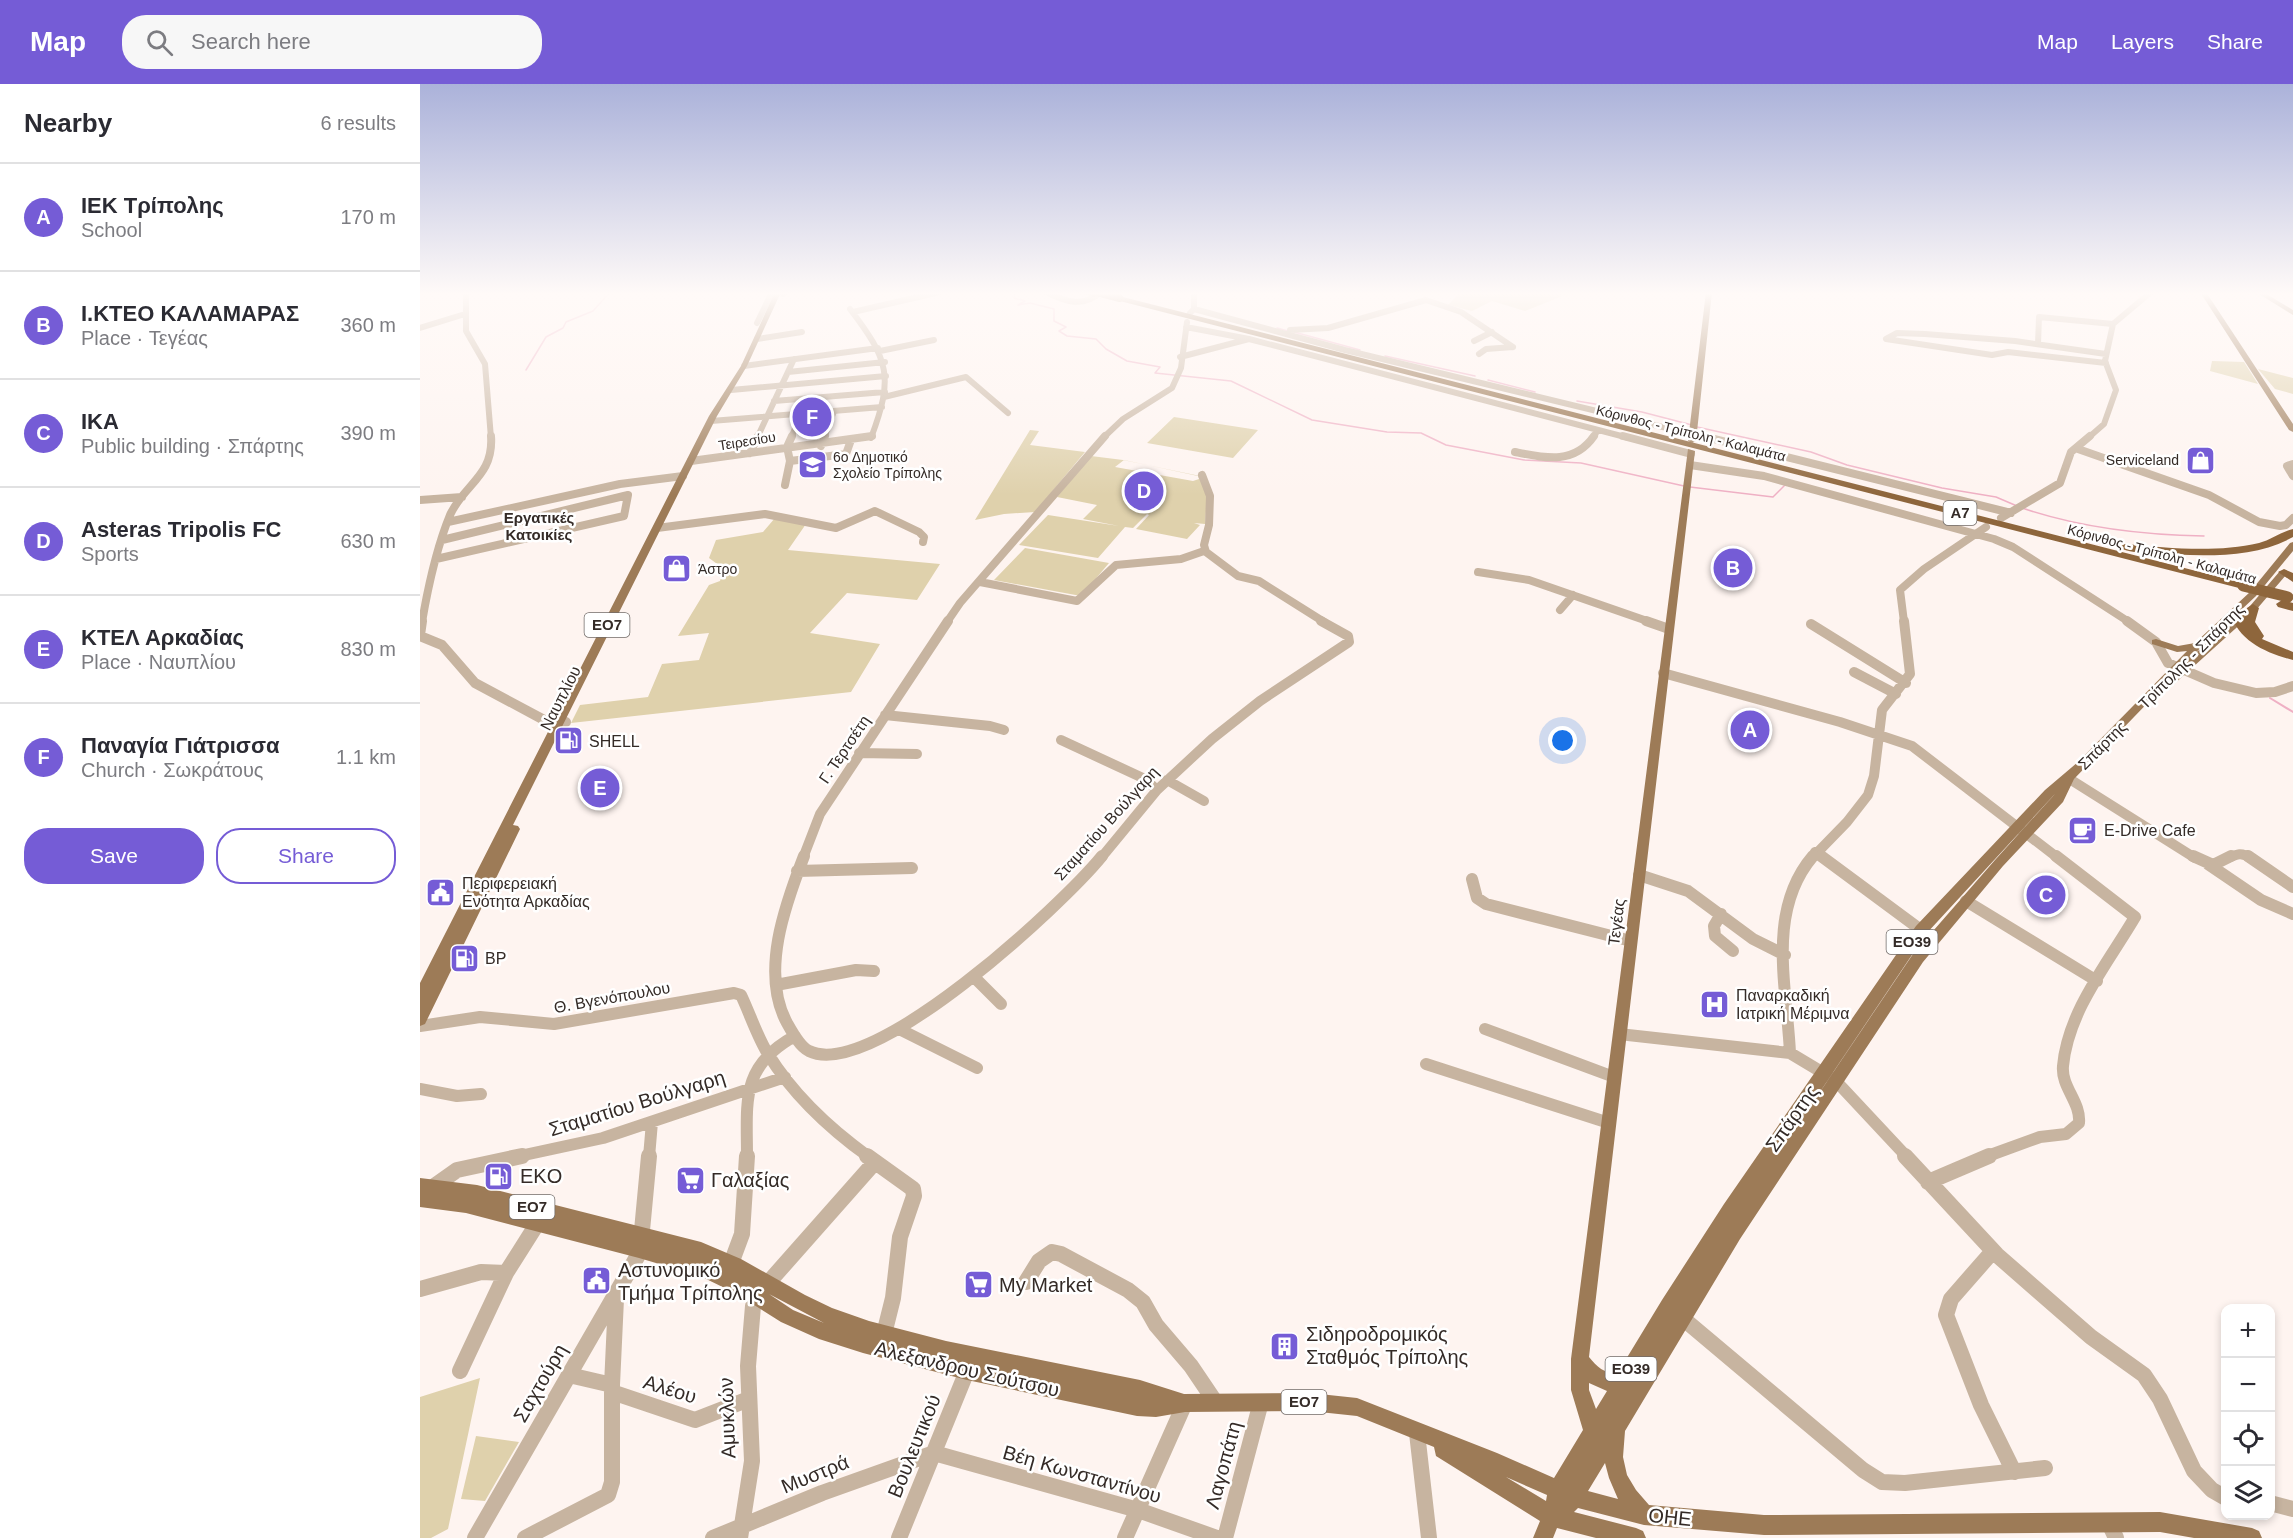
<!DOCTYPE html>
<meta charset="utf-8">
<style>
body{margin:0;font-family:Helvetica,sans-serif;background:#f7f7f7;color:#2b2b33}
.controls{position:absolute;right:18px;bottom:18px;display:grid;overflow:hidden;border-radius:12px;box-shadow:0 3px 9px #0003}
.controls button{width:54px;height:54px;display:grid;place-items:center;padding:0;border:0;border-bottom:2px solid #e1e1e2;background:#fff;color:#2b2b33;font:30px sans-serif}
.you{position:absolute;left:1143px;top:657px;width:21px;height:21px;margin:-15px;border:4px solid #fff;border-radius:50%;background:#1a73e8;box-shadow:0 0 0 9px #1a73e833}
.badge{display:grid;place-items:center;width:39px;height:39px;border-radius:50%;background:#755cd6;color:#fff;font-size:20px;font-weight:700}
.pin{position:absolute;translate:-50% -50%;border:3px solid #fff;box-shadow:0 2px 6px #0006}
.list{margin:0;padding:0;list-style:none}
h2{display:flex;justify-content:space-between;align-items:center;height:78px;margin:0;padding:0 24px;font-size:26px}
h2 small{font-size:20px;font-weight:400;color:#7c7c81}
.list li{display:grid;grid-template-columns:39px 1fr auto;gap:18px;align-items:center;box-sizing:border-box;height:108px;padding:0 24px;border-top:2px solid #e1e1e2}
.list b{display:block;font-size:22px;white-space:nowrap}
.list p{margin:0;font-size:20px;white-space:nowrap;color:#7c7c81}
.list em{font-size:20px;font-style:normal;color:#7c7c81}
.actions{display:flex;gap:12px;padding:18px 24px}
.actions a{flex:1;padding:14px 0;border:2px solid #755cd6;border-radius:24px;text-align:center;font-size:21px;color:#755cd6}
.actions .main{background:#755cd6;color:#fff}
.icon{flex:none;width:33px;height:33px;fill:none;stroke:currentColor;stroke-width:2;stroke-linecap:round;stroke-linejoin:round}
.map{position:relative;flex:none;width:1873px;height:1454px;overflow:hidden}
header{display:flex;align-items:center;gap:36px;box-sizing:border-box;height:84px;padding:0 30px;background:#755cd6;color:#fff}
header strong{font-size:28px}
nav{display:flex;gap:33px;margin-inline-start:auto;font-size:21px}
.search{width:420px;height:54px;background:#f7f7f7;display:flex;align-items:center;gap:15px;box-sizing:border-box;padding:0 21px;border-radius:24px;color:#7c7c81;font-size:22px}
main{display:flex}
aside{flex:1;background:#fff}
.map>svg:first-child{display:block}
</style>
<header>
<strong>Map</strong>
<div class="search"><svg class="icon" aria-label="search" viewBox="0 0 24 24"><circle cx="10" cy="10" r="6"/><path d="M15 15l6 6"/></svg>Search here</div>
<nav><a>Map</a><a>Layers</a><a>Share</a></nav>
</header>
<main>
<aside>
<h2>Nearby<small>6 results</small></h2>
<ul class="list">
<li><span class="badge">A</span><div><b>ΙΕΚ Τρίπολης</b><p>School</p></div><em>170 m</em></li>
<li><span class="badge">B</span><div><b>Ι.ΚΤΕΟ ΚΑΛΑΜΑΡΑΣ</b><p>Place · Τεγέας</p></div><em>360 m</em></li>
<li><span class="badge">C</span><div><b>ΙΚΑ</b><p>Public building · Σπάρτης</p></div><em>390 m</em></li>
<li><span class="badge">D</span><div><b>Asteras Tripolis FC</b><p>Sports</p></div><em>630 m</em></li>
<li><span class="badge">E</span><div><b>ΚΤΕΛ Αρκαδίας</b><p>Place · Ναυπλίου</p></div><em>830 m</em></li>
<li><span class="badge">F</span><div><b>Παναγία Γιάτρισσα</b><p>Church · Σωκράτους</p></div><em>1.1 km</em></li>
</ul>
<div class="actions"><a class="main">Save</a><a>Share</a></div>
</aside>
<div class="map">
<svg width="1873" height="1454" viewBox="0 0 1873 1454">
<rect width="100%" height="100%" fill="#fef4f0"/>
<path fill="#dfd1ac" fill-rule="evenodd" d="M1041,208H1145L1140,213L1105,227L1072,217L1052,227L1028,221Z
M1792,277L1824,278L1838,300L1790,287Z
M1838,285L1873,294V310L1855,305Z
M754,333L838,346L813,374L727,359Z
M610,346L619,347L610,361L665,368L615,428L584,430L555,436Z
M671,372L703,376L780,392L787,414L785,440L774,439L780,441L767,455L716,445L729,431L727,430L713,444L705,443L678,474L599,461L628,431L699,442L663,435L677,421L637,413ZM704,376L778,392L779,395L773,397L695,383Z
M355,434L386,440L368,466L520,480L497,516L427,509L390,549L460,560L431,608L151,639L160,621L228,613L242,580L279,576L289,549L258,552L289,501L300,497L304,485L289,474L296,456L343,448Z
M605,464L689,479L661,512L574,496Z
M60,1294L28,1445L11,1454H0V1313Z
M56,1352L99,1358L65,1417L41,1415Z"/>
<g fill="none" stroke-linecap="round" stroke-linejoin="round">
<path stroke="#efb0c4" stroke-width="1.5" d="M595,208L594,214L605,217L598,221L610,219L634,225V237L646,243L639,247L647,252L676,255L686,265L707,277L740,283L735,289L811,297L892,336L967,348L1001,349L1026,361L1104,376L1161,379L1264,402
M857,244L868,247
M874,248L940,266
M965,272L1055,292
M106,286L126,253L143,244L146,238L173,227L190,208
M1068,296L1115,308
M1157,317L1222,328L1272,341
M1277,343L1391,368L1427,381L1522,404L1576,413L1597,422
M1270,403L1353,413L1366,400
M1602,424C1661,444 1722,451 1784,452"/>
<path stroke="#efb0c4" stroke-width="2" d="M1850,614L1873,628"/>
<path stroke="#c7b4a0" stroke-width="6" d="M46,208V247L65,280L71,354
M626,208C646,218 663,224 681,208
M363,210L366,208
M430,225C469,276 474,293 451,354
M774,225L925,266L1288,354
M433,228L520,208
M770,229L774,225V208
M337,239L352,208
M766,243L829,255L1209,354
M0,244L45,230
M870,246L908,244L1006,216L1041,228L1093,263
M337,255L382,248
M1054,257L1072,248
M1618,260L1619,233L1693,240
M460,267L514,256
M1059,270L1066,265L1093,263
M1686,270L1595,257L1505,250L1477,249L1466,255L1572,271L1588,268L1686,279
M760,273L829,255
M324,282L458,264
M368,288L465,278
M311,306L466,292
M464,313L546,293L588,329
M354,317L465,308
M291,337L462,323
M337,354L374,275
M371,354L381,330
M404,354L414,327
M683,354L703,335L752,304L761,284L767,238
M1173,354L1178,346
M1668,354L1684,340L1696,306L1685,277L1693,240L1731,208"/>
<path stroke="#c7b4a0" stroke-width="8" d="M1203,352L1271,370
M1282,352L1591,429
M401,362L405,352
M1658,365L1789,411L1839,438L1860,442L1866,441L1873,434
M1095,368C1125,374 1154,381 1174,352
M330,369L338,352
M271,377L452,352
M370,377L426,370L431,356
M1873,380L1867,382L1873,392
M1270,381L1344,392L1574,455L1593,463L1709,538
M782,391L790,412L789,441L784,461L786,468L818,492L839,497L904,538
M365,401L370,377L367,363L372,352
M0,416L42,413
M1581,434L1640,399L1651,368L1670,352
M28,438L200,400L263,392
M237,444L345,430L416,444L455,427L499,448L504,453L503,458
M16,475L204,432L208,411L22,456
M1058,488L1109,496L1230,538
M560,498L657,517L696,481L761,475L784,467
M1140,526L1153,511
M2,538C8,503 16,465 30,431C44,400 74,392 71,352
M527,538L540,519L685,352
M1484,538L1480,506L1504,485L1566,443"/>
<path stroke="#c7b4a0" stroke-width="10" d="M1226,537L1249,545
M1707,537L1736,558L1748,579L1794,599L1836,609L1855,608L1873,602
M1391,540L1486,599
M0,551L2,537
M0,552L22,561L55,599L126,637L146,638
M1434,588L1476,610
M1243,589L1420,638L1492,662L1638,774
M465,631L570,642L584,646
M641,656L725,695L737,706
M439,669L497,670
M1648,694L1775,774
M747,696L784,717
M1395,768L1403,774
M383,774L400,730L528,537
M681,774L737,706L792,655L840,617L929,558L928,552L901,537
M1392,774L1427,738L1448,711L1454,692L1462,626L1490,590L1484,537
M1808,774C1817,770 1822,768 1830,774"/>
<path stroke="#c7b4a0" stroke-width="12" d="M384,772C365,821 340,889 367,939C372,948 380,963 389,967C452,998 643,820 682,772
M1401,772L1501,846
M1773,772L1793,781L1811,772
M1828,772L1873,803
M1788,780L1841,816L1873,830
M377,787L492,784
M1219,791L1268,807L1333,855L1365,871
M1052,795L1057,814L1066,820L1211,857
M1546,817L1677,897
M1301,830L1294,842L1295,852L1313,867
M554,893L581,920
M356,901L436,886L454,887
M0,942L60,933L134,940L314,909L321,911C330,930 337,952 348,970C374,1012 410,1045 449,1073
M479,945L557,984
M1065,945L1194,993
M1199,950L1370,969L1415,996L1487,1073
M1370,969C1367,903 1346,827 1393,772
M1006,980L1189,1039
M0,1005L37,1012L61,1010
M95,1073L183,1054L365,993
M229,1073L232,1038
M327,1073C327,1018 320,982 375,952
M1565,1073L1620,1053L1646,1050L1659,1039C1661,1018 1641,1003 1643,982C1648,927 1688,879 1715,833L1636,772"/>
<path stroke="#c7b4a0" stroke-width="16" d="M447,1072L493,1105L494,1112L480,1153L473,1214L464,1250
M1485,1072L1577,1171L1671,1253L1724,1291L1740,1315L1774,1387L1792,1406L1806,1414
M1508,1098L1569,1072
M13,1103L37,1086L102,1072
M1573,1167L1531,1215L1526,1231L1561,1321L1594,1388
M309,1185L322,1150L327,1072
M606,1198L619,1177L632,1168L641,1170L708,1206L723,1218L736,1241L771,1282L796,1319
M0,1205L61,1188L86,1189
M1260,1232L1443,1386L1462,1398L1485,1399L1625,1384
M40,1287L86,1189L117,1140
M149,1291L192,1301L196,1215
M192,1308L275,1336L329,1315
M997,1349L1009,1454
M1850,1419L1873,1425
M1689,1439L1696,1454
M55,1454L217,1173L221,1157L229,1072
M105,1454L188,1411L192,1398V1301
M293,1454L402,1409L514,1369L718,1426L797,1454
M320,1454L332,1377L328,1282L333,1222L348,1199L455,1078
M479,1454L549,1282
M705,1454L765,1319
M805,1454L841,1318"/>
<path fill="#9d7b57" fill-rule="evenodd" d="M355,208H361L327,282L297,332L93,741L98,742L100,745L5,940L0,942V899L289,332L321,282Z
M1286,208H1292L1276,357L1272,359L1268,357Z
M1780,208H1786L1873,340V348L1869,346Z
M1836,208H1843L1873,226V231Z
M1268,365L1275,367L1169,1273C1177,1283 1184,1289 1197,1290L1242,1216L1304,1120L1496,842L1625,706L1658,678L1767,567L1757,568L1732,560V556L1736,555L1758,562L1775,559L1830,508L1870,459L1873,458V467L1836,512L1771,573L1830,522L1860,487H1866V491L1836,526L1752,602H1744L1654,695L1643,718L1583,782L1503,878L1320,1155L1205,1347L1203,1373L1207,1391L1216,1406L1229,1421L1344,1431L1740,1428L1832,1444L1839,1447L1842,1454H1774L1740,1448L1344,1451L1224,1441L1158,1424L1154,1428L1216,1444L1223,1447L1226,1454H1176L1137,1444L1133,1454H1113L1120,1437L1016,1372L1014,1363L937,1332L890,1327L765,1328L736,1333L717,1332L547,1296L443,1269L399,1255L361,1238L317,1210L280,1192L219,1174L46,1129L0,1123V1094L57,1101L281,1158L321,1175L385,1211L412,1224L449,1237L526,1257L720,1296L764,1310L890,1309L937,1314L1077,1369L1134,1394L1163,1346L1151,1306V1275ZM1635,710L1575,776L1493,870L1342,1094L1506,850L1633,712ZM349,1210L404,1239L373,1226ZM1169,1299L1187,1307L1176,1325L1169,1306ZM1185,1379L1189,1394L1198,1415L1168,1407ZM1086,1393L1127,1411L1126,1417Z"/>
<path fill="#8e663c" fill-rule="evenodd" d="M658,208H671L678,211L674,213Z
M699,212L1827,500L1829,502L1827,504H1819L696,216Z
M1873,445V453C1832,476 1776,472 1731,469C1721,468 1707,469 1699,463L1705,460C1748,464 1796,469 1839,459C1851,456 1861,448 1873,445Z
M1864,485L1873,489V498L1858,488Z
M1862,516L1873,519V527L1858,523L1856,520Z
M1833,520L1839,524L1835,538L1844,552L1842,555L1873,568V576C1846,569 1818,557 1810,528L1816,524L1820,525L1824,534L1827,524Z"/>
<path stroke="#8e663c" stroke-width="8" d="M676,208L699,214"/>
<path stroke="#8e663c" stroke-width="11" d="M1823,502L1868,513"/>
</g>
<linearGradient id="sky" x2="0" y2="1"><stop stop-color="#abb2da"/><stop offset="0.51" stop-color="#fffaf8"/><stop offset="1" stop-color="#fffaf8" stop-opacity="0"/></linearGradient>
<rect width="1873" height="411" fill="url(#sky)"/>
<defs>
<symbol id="shop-square" viewBox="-11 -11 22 22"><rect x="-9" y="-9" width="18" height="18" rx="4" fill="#755cd6" stroke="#fff"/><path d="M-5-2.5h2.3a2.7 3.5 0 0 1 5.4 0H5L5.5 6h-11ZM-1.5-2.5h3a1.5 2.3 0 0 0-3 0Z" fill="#fff"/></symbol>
<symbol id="school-square" viewBox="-11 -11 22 22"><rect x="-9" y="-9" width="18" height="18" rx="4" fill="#755cd6" stroke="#fff"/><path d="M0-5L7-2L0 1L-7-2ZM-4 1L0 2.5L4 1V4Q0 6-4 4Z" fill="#fff"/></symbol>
<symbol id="fuel-square" viewBox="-11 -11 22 22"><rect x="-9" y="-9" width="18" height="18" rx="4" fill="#755cd6" stroke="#fff"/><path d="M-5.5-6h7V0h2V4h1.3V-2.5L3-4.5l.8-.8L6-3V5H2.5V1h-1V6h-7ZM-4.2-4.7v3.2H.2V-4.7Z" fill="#fff"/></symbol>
<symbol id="cafe-square" viewBox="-11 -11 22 22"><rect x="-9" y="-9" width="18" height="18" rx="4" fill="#755cd6" stroke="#fff"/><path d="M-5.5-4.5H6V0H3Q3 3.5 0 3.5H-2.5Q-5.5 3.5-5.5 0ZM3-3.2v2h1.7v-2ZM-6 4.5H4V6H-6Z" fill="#fff"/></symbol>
<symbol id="civic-square" viewBox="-11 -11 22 22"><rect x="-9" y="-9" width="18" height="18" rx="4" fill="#755cd6" stroke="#fff"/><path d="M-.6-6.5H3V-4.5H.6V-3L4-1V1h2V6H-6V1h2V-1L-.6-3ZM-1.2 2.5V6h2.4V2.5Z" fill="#fff"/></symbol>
<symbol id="hospital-square" viewBox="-11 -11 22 22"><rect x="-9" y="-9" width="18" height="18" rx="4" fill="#755cd6" stroke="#fff"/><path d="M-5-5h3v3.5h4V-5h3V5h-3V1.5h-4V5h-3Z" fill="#fff"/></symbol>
<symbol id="supermarket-square" viewBox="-11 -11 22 22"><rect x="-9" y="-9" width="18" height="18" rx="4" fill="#755cd6" stroke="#fff"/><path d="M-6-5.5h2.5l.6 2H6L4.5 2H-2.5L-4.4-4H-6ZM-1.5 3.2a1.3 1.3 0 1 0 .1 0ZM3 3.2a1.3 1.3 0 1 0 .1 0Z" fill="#fff"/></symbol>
<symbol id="building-square" viewBox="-11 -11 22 22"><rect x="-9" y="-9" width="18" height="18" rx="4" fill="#755cd6" stroke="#fff"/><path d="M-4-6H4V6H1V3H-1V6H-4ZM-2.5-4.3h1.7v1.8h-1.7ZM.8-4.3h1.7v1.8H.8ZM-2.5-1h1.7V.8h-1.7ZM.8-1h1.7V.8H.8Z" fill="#fff"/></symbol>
</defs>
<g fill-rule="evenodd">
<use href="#shop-square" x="1764" y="360" width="33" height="33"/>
<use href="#school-square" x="376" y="364" width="33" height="33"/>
<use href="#shop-square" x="240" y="468" width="33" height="33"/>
<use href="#fuel-square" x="132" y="640" width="33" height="33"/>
<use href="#cafe-square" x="1646" y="730" width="33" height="33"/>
<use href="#civic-square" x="4" y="792" width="33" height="33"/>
<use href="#fuel-square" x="28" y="858" width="33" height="33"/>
<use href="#hospital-square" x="1278" y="904" width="33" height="33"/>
<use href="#fuel-square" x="62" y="1076" width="33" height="33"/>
<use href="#supermarket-square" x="254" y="1080" width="33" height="33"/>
<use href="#civic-square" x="160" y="1180" width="33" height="33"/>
<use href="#supermarket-square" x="542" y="1184" width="33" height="33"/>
<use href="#building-square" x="848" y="1246" width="33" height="33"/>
</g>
<g text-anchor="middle" stroke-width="5" stroke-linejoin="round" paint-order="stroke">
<g font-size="14" fill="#342b27" stroke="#fff">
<text transform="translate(1271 349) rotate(14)" y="5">Κόρινθος - Τρίπολη - Καλαμάτα</text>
<text transform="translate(327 357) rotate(-9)" y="5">Τειρεσίου</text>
<text transform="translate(1742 470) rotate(15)" y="5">Κόρινθος - Τρίπολη - Καλαμάτα</text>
</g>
<g font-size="14" fill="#342b27" stroke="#fff" text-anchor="start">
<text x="413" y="378">6ο Δημοτικό<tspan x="413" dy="16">Σχολείο Τρίπολης</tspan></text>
<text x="1759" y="381" text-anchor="end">Serviceland</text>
<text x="278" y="490">Άστρο</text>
</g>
<g fill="#fff" stroke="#716b68" stroke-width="1.5">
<rect x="1523.5" y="417" width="33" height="24" rx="4.5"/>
<rect x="164.5" y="529" width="45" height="24" rx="4.5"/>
<rect x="1466.5" y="846" width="51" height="24" rx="4.5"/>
<rect x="89.5" y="1111" width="45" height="24" rx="4.5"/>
<rect x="1185.5" y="1273" width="51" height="24" rx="4.5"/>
<rect x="861.5" y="1306" width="45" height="24" rx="4.5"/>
</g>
<g font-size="15" font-weight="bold" fill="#342b27">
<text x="1540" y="434">Α7</text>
<text x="187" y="546">ΕΟ7</text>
<text x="1492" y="863">ΕΟ39</text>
<text x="112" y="1128">ΕΟ7</text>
<text x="1211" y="1290">ΕΟ39</text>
<text x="884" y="1323">ΕΟ7</text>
</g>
<g font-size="15" font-weight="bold" fill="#342b27" stroke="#fff">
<text x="119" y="439">Εργατικές<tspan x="119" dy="17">Κατοικίες</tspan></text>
</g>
<g font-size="16" fill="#342b27" stroke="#fff">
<text transform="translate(1771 572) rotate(-45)" y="6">Τρίπολης - Σπάρτης</text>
<text transform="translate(140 614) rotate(-63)" y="6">Ναυπλίου</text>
<text transform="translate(1682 661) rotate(-45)" y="6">Σπάρτης</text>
<text transform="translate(424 665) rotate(-56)" y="6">Γ. Τερτσέτη</text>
<text transform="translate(686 739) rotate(-48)" y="6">Σταματίου Βούλγαρη</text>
<text transform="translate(1196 838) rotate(-83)" y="6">Τεγέας</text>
<text transform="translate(192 913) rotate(-10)" y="6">Θ. Βγενόπουλου</text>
</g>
<g font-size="16" fill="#342b27" stroke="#fff" text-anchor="start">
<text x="169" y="663">SHELL</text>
<text x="1684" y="752">E-Drive Cafe</text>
<text x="42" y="805">Περιφερειακή<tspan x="42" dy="18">Ενότητα Αρκαδίας</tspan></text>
<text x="65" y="880">BP</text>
<text x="1316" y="917">Παναρκαδική<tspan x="1316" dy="18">Ιατρική Μέριμνα</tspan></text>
</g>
<g font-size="20" fill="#342b27" stroke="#fff">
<text transform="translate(217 1019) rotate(-17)" y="7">Σταματίου Βούλγαρη</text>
<text transform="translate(1372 1034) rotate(-55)" y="7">Σπάρτης</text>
<text transform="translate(547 1285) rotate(13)" y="7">Αλεξανδρου Σούτσου</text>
<text transform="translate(120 1299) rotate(-60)" y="7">Σαχτούρη</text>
<text transform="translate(250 1305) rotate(17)" y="7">Αλέου</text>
<text transform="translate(307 1334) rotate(-92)" y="7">Αμυκλών</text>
<text transform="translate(494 1362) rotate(-68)" y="7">Βουλευτικού</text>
<text transform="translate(803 1381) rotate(-75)" y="7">Λαγοπάτη</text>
<text transform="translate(395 1390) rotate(-22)" y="7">Μυστρά</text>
<text transform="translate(662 1390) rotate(16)" y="7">Βέη Κωνσταντίνου</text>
<text transform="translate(1250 1433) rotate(6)" y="7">ΟΗΕ</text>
</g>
<g font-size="20" fill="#342b27" stroke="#fff" text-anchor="start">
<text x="100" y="1099">EKO</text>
<text x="291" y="1103">Γαλαξίας</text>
<text x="198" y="1193">Αστυνομικό<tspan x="198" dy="23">Τμήμα Τρίπολης</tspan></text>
<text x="579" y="1208">My Market</text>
<text x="886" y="1257">Σιδηροδρομικός<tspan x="886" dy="23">Σταθμός Τρίπολης</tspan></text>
</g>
</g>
</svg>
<div class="controls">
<button>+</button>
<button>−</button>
<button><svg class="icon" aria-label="locate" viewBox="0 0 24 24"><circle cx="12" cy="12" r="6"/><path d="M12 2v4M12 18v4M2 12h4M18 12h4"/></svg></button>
<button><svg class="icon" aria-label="layers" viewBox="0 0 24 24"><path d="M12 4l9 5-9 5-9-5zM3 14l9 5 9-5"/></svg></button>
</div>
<div class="you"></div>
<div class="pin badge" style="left:1330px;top:646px">A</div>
<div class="pin badge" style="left:1313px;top:484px">B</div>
<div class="pin badge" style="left:1626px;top:811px">C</div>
<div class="pin badge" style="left:724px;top:407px">D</div>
<div class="pin badge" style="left:180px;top:704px">E</div>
<div class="pin badge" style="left:392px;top:333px">F</div>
</div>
</main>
